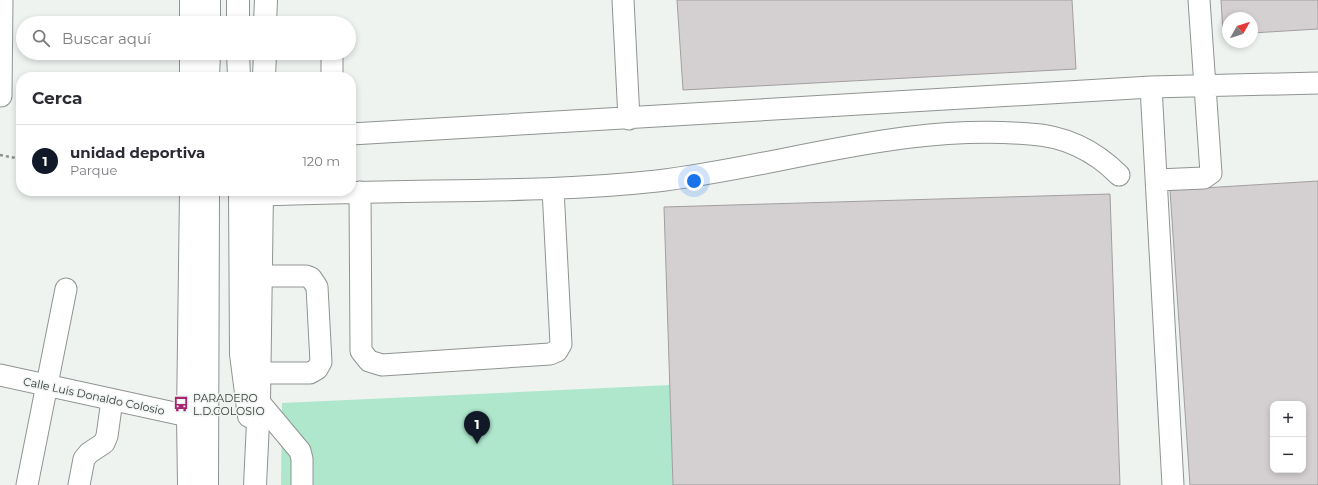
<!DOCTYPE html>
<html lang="es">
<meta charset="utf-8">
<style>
body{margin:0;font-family:Montserrat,sans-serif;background:#f2f2f3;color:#2b2b33}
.controls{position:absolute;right:12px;bottom:12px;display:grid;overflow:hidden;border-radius:8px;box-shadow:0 2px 6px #0003}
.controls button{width:36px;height:36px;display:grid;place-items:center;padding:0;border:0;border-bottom:1px solid #e1e1e2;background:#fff;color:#2b2b33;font:20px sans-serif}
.compass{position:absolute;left:1222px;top:12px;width:36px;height:36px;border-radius:50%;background:#fff;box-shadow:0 2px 6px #0003;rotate:51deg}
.you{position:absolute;left:694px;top:181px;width:14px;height:14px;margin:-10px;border:3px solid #fff;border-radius:50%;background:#1a73e8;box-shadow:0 0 0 6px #1a73e833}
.badge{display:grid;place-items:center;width:26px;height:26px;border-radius:50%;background:#111827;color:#fff;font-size:13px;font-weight:700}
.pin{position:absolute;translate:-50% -33px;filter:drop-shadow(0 1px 2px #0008)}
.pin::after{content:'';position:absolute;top:21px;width:14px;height:12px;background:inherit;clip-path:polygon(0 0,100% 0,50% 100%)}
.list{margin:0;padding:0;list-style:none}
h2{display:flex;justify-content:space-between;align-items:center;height:52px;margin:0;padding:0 16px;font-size:17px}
h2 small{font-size:13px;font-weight:400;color:#7c7c81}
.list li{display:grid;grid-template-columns:26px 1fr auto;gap:12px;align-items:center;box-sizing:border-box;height:72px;padding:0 16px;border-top:1px solid #e1e1e2}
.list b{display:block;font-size:15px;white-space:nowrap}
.list p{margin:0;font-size:13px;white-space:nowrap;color:#7c7c81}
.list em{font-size:13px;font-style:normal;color:#7c7c81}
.icon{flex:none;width:22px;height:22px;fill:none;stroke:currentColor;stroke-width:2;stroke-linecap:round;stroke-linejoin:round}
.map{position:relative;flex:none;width:1318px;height:485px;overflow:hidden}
.search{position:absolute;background:#fff;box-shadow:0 2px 6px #0003;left:16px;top:16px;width:340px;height:44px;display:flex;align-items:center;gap:10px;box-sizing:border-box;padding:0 14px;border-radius:22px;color:#7c7c81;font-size:15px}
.panel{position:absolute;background:#fff;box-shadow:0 2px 6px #0003;left:16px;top:72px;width:340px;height:124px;border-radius:16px}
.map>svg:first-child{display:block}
</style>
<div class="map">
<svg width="1318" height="485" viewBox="0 0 1318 485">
<rect width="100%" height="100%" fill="#eef3f0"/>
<path fill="#aee7cb" d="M670,385L673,485H281L282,403Z"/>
<path fill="#d4cfd1" stroke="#a39ea0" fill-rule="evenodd" d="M677,0H1072L1076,69L683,90Z
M1221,0H1318V29L1252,33V18H1228V34H1223Z
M1318,181V485H1190L1170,190ZM1273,404H1303V470H1273Z
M1110,194L1120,485H673L664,207Z"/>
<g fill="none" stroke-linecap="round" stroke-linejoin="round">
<defs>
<path id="minor" d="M623,0L629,119
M332,53V77
M1151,87L1173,485
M1,96L2,0
M351,134L1151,87L1318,83
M1157,180L1204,178L1211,173L1199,0
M360,192L361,351L369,361L382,365L550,354L557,351L561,344L553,189
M262,195C320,193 379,192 437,191C511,190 584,189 657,181C784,166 899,123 1030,134C1066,136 1094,150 1119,175
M260,373H310L317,369L321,362L317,287L311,278L306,276H261
M0,375L188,416
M259,402L300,451L302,459V485
M27,485L66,289
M79,485L84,459L89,453L104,443L107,436L112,400"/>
<path id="major" d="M191,0V23
M238,0V23
M209,23V0
M265,23L266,0
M191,53V77
M238,53L239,77
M208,77L209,53
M264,77L265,53
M240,191L241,354L249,416
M189,485L188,416L191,191
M207,485L208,191
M255,485L259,402L262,191"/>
</defs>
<use href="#minor" stroke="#8f9491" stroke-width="23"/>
<use href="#major" stroke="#8f9491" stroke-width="24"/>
<path stroke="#8c908e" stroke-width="2.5" stroke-dasharray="3 3" stroke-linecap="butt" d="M0,155L21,159"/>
<use href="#minor" stroke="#fff" stroke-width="21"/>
<use href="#major" stroke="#fff" stroke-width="22"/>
</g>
<defs>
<symbol id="bus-bare" viewBox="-9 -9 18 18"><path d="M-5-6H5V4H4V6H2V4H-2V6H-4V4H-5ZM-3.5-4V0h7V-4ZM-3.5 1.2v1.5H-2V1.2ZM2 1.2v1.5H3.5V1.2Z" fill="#a82571" stroke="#eef3f0" stroke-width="2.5" paint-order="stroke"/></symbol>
</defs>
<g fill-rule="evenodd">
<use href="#bus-bare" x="170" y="393" width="22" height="22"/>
</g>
<g text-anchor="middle" stroke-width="3" stroke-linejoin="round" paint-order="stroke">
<g font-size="11" fill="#3a3c3b" stroke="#eef3f0">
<text transform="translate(94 396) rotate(12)" y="4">Calle Luis Donaldo Colosio</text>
</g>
<g font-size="11" fill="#3a3c3b" stroke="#eef3f0" text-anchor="start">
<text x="193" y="402">PARADERO<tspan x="193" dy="13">L.D.COLOSIO</tspan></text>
</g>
</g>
</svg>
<div class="controls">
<button>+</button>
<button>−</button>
</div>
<svg class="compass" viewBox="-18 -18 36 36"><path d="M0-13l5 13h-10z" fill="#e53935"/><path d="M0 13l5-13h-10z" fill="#7c7c81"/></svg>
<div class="you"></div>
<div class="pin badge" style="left:477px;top:444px">1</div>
<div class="search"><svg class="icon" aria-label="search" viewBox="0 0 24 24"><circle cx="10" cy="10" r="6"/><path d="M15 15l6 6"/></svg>Buscar aquí</div>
<section class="panel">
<h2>Cerca<small></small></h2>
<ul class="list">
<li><span class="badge">1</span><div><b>unidad deportiva</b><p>Parque</p></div><em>120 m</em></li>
</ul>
</section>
</div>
